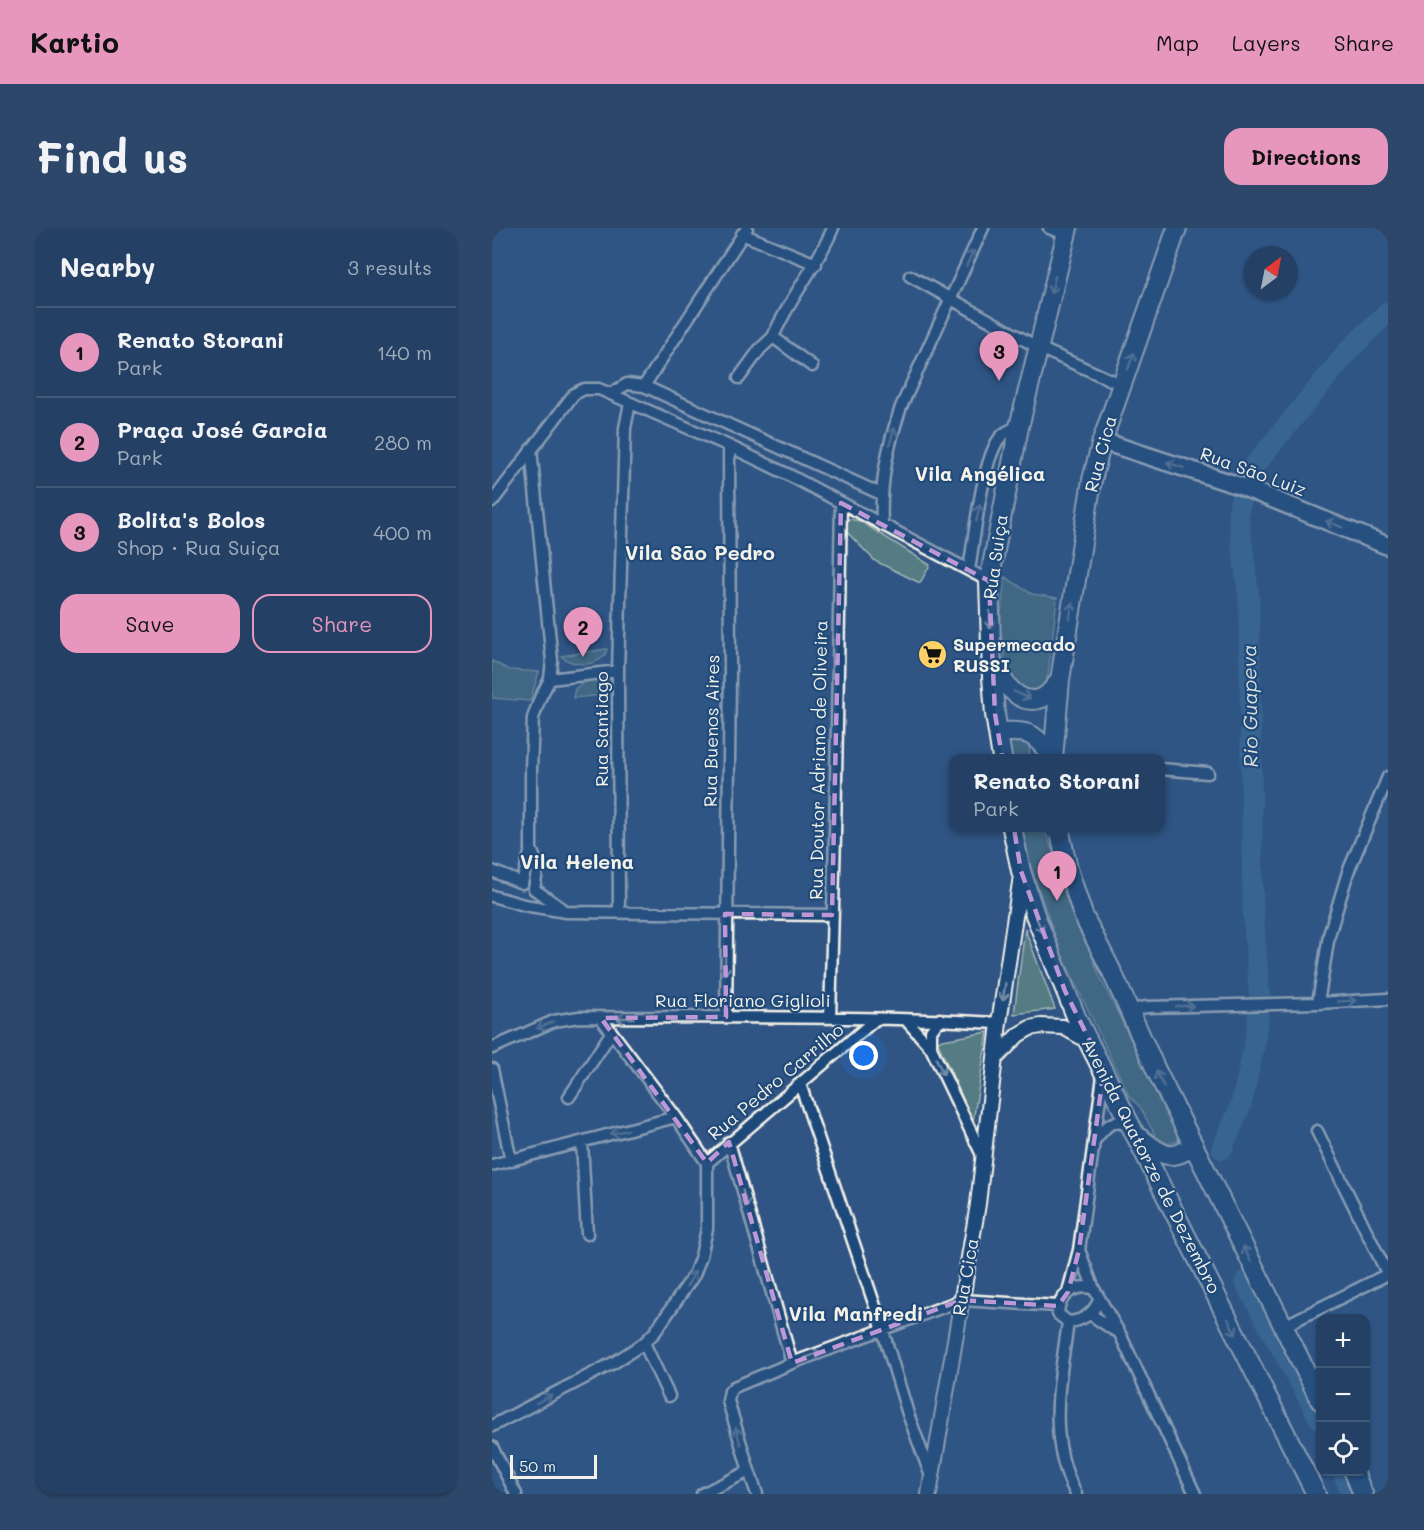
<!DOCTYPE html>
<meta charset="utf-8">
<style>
body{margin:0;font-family:Mali,sans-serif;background:#2c476a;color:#f1f3f6}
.controls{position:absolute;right:18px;bottom:18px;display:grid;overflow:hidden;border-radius:12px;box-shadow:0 2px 4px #0004}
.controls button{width:54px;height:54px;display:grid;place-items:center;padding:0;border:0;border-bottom:2px solid #415978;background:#244064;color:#f1f3f6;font:30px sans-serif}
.compass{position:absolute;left:752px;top:18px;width:54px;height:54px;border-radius:50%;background:#244064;box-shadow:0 2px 4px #0004;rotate:32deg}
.scale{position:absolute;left:18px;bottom:15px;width:87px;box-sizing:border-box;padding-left:6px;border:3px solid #f4f1e8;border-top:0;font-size:16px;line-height:21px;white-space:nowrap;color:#f4f1e8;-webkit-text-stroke:4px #1f4a7a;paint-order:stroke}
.you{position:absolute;left:372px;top:828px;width:21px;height:21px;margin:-15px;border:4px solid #fff;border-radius:50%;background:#1a73e8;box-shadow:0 0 0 9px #1a73e833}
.badge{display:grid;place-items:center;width:39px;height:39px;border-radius:50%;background:#e797bd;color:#111;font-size:20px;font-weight:700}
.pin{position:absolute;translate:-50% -50px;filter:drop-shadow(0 2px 3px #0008)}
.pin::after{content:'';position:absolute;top:32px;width:21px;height:18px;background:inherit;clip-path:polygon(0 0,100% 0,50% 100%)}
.popup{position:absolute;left:457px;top:526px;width:216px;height:78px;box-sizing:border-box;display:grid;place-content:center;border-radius:12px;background:#244064;filter:drop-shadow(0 2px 4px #0005);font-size:20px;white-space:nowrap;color:#a3afbf}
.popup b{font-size:22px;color:#f1f3f6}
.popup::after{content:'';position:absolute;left:50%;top:100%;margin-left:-12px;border:12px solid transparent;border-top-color:#244064}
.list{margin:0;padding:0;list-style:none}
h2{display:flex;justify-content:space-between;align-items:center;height:78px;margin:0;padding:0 24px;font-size:26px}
h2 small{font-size:20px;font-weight:400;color:#a3afbf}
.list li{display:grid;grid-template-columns:39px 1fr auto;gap:18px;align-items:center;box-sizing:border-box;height:90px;padding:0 24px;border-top:2px solid #415978}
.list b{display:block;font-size:22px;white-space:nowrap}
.list p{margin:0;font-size:20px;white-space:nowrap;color:#a3afbf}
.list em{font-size:20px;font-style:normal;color:#a3afbf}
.actions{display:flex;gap:12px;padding:18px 24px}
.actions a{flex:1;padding:14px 0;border:2px solid #e797bd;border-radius:18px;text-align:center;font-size:21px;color:#e797bd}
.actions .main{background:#e797bd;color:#111}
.icon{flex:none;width:33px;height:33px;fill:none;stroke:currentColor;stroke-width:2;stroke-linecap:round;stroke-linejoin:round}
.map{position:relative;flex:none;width:896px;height:1266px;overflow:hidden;border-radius:18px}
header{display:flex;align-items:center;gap:36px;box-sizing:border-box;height:84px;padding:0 30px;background:#e797bd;color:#111}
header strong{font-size:28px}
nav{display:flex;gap:33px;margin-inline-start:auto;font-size:21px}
.intro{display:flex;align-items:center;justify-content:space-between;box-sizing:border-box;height:144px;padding:0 36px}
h1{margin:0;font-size:42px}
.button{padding:15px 27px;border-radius:18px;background:#e797bd;color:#111;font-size:21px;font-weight:700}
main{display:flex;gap:36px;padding:0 36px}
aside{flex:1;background:#244064;border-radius:18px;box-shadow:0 2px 4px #0004}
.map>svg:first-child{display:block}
</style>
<header>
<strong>Kartio</strong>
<nav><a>Map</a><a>Layers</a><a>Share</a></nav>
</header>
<div class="intro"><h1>Find us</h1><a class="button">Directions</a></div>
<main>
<aside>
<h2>Nearby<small>3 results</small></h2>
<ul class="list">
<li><span class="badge">1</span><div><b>Renato Storani</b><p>Park</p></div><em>140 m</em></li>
<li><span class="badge">2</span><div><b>Praça José Garcia</b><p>Park</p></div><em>280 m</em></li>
<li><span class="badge">3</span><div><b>Bolita's Bolos</b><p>Shop · Rua Suiça</p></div><em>400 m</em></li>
</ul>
<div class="actions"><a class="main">Save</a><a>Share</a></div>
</aside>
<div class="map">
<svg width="896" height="1266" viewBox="0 0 896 1266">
<rect width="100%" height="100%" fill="#305585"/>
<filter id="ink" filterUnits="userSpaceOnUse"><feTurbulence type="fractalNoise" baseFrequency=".0167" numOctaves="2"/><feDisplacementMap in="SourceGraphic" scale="12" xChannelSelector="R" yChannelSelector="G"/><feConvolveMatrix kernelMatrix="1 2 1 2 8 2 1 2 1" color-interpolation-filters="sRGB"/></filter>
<g filter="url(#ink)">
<path fill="#547c82" stroke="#a4b6b5" stroke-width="1.5" d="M357,291L368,293L438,337L428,355L383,333L350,299L352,293Z
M513,349L540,366L565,370L556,447L552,456L544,463L529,460L518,446L512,436V416L507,404Z
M115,421C112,440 80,439 69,428Z
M0,433L17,442L47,444L38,473L0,470Z
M121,447L123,466L81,470L83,461L91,455L101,451Z
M530,510L537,518L538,530H516L515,523L520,512Z
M529,600H552L607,747L666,867L685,900L686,913L676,916L664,909L648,879L637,868L569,725L532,620Z
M533,701L563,781L522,786Z
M496,804L481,893L445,813Z"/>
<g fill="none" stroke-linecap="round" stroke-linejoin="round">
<path stroke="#40769d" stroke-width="21" d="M730,921L749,877L762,819L768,774L761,685L757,370L746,286L751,259L762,238L858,121L896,84
M753,1054L828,1191
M851,1244L860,1266"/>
<defs>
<path id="minor" d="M255,0L152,158L389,266
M557,0L574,6
M250,6L324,36
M418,48L545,119L630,157
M320,138L281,109C297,70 325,39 341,0
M247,150L268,121L281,109
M120,165L135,156L152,158
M39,221L60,433L58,451
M0,274L82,166L92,161H107L237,218L295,246L497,353
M390,297C388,254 395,220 409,179L491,0
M477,342C482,312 490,234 507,211C512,204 519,201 527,199
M668,541L716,545
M39,621L46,638L42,661L72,682
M0,643L30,655L39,621V542L41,490L48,470L58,451L126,443
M0,668L32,677L74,684L340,687
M127,684L126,443L133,200L138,175
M826,775L837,707L856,644L896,549
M636,783L654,779L826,775L896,771
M234,789L238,447L237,218
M109,790L184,889L215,935
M338,790L343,607L349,275
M414,792L439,820L491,929
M0,820L62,793L87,789C227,790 367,787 507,795
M439,820V803L448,791
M0,841L19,933
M308,856L387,1090L416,1186L440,1251
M77,869L119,805
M825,903L896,1047
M602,913C612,901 621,887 637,899
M90,914L95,1006
M237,914L300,1135
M0,937L184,889
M587,1022L602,1061
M576,1064L587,1022L611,848
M607,1072C602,1085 591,1093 576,1094L566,1086C566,1066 585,1055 602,1061L629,1108L703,1266
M598,1086L622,1102
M576,1094C568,1154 554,1209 584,1266
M792,1098L896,1046
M152,1115L177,1168
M0,1198L123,1134L152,1115L163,1104L202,1047L209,1028L215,1001V935L384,791
M0,1219L24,1266
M210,1266L257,1243
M265,1266L257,1243L236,1173L238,1163L242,1159L300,1135L470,1072L566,1078"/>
<path id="tertiary" d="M503,831L526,807L538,800L549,798L571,799L596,813
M437,1266L486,976L507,795L529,648"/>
<path id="secondary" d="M610,213L751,259L896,318"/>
<path id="primary" d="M501,435C509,451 525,477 547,471C556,469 563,458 568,452
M506,504C539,503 541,504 561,530
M510,530L503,486L500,449L497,353L527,199L576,0
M561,530L568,452L600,252L610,213L685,0
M520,600L529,643L543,687L585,791L824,1266
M567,600L576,641L591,687L620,744L664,842L828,1172
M648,910C667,925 680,937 701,916
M862,1244L871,1266"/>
</defs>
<use href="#minor" stroke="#f4f1e8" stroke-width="15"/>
<use href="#tertiary" stroke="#f4f1e8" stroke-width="18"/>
<use href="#secondary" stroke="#f4f1e8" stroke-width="21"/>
<use href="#primary" stroke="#f4f1e8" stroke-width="22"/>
<use href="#minor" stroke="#1f4a7a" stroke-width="10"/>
<use href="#tertiary" stroke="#1f4a7a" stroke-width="14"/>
<use href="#secondary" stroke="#1f4a7a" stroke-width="16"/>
<use href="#primary" stroke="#1f4a7a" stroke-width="18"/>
</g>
<defs><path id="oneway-shaft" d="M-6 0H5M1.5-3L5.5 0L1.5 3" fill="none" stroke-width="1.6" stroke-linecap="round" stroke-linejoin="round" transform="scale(1.5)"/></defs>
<g stroke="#748da6">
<use href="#oneway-shaft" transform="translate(478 30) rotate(-65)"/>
<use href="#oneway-shaft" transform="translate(561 57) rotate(104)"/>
<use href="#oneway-shaft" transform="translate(639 133) rotate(-70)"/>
<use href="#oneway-shaft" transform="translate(400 208) rotate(-75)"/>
<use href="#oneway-shaft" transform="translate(683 237) rotate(-162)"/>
<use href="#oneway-shaft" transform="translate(486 285) rotate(-79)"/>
<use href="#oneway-shaft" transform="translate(842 296) rotate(-158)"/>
<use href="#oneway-shaft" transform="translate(579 383) rotate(-81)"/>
<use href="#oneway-shaft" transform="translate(498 392) rotate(90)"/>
<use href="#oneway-shaft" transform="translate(530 467) rotate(24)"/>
<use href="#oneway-shaft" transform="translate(547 696) rotate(68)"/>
<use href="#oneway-shaft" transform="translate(233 738) rotate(90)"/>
<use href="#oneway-shaft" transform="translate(512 764) rotate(99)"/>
<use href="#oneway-shaft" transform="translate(855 773) rotate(-3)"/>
<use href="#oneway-shaft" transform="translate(693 778) rotate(-2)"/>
<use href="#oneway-shaft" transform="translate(133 790) rotate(180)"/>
<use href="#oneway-shaft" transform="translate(53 797) rotate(157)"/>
<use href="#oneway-shaft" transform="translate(448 839) rotate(65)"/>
<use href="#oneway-shaft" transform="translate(668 851) rotate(-116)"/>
<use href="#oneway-shaft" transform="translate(127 904) rotate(166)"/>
<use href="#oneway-shaft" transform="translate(253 971) rotate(74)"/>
<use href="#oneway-shaft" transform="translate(755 1026) rotate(-117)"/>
<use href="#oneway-shaft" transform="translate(199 1051) rotate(-61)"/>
<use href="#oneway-shaft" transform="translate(740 1099) rotate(64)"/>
<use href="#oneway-shaft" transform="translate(321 1127) rotate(-20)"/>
<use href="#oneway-shaft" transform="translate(52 1171) rotate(-28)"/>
<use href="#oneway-shaft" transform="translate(246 1208) rotate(-106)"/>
</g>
</g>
<path d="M0 0H896V1266H0ZM349,275L497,353L503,486L529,643L573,763L612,841L587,1022L576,1064L566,1078L470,1072L300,1135L237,914L215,935L109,790L234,789L233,686L340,687Z" fill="#305585" fill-opacity=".55" fill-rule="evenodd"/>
<path fill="none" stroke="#be98d6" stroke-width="4.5" stroke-dasharray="12 8" stroke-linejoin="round" d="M349,275L497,353L503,486L529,643L573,763L612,841L587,1022L576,1064L566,1078L470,1072L300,1135L237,914L215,935L109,790L234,789L233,686L340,687Z"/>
<defs>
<symbol id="supermarket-disc" viewBox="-11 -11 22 22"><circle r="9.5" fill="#ffd166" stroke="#1f4a7a"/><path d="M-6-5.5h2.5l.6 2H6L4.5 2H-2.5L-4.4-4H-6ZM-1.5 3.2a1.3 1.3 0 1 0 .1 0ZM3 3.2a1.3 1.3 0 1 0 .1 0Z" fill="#111"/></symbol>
</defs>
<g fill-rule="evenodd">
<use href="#supermarket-disc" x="424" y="410" width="33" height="33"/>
</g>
<g text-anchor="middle" stroke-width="4.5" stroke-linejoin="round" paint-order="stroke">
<g font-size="18" fill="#f4f1e8" stroke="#1f4a7a">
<text transform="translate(609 226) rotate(-75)" y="6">Rua Cica</text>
<text transform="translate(761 244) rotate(20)" y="6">Rua São Luiz</text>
<text transform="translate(504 329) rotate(-82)" y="6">Rua Suiça</text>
<text transform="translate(110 501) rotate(-90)" y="6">Rua Santiago</text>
<text transform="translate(220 503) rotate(-89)" y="6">Rua Buenos Aires</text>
<text transform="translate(327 532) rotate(-89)" y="6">Rua Doutor Adriano de Oliveira</text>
<text x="251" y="779">Rua Floriano Giglioli</text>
<text transform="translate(284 854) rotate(-40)" y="6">Rua Pedro Carrilho</text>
<text transform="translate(659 938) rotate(63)" y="6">Avenida Quatorze de Dezembro</text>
<text transform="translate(474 1049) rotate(-80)" y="6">Rua Cica</text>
</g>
<g font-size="18" font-weight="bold" fill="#f4f1e8" stroke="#1f4a7a" text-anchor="start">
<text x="461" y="423">Supermecado<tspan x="461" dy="21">RUSSI</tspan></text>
</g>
<g font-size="20" font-weight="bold" fill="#f4f1e8" stroke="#1f4a7a">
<text x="488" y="253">Vila Angélica</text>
<text x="208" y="332">Vila São Pedro</text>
<text x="85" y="641">Vila Helena</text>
<text x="364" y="1093">Vila Manfredi</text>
</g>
<g font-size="20" font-style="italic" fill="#d9dfdd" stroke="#1f4a7a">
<text transform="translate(758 478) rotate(-91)" y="7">Rio Guapeva</text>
</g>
</g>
</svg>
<div class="controls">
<button>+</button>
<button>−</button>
<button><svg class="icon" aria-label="locate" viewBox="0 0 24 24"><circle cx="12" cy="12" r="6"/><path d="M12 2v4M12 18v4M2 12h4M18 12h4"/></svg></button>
</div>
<svg class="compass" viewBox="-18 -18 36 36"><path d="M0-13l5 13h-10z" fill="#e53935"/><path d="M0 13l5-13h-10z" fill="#a3afbf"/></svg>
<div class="scale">50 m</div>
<div class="you"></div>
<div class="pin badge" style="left:565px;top:673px">1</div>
<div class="popup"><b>Renato Storani</b>Park</div>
<div class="pin badge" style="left:91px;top:429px">2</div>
<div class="pin badge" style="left:507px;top:153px">3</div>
</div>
</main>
